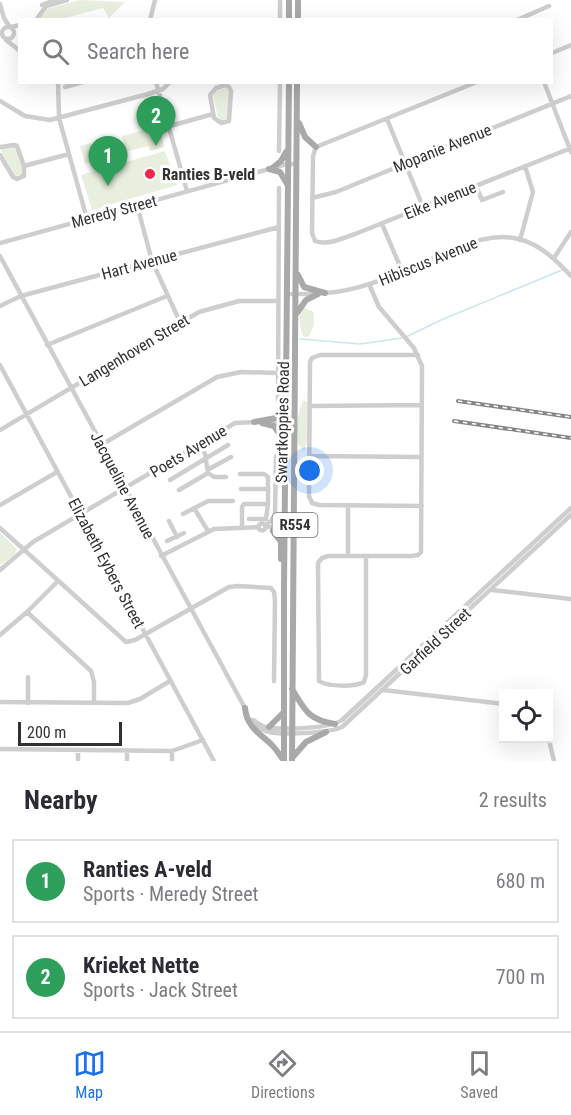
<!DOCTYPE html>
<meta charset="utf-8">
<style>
body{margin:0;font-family:"Roboto Condensed",sans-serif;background:#f7f7f7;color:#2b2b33}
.controls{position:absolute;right:18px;bottom:18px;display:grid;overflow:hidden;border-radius:0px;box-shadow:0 6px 24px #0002}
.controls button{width:54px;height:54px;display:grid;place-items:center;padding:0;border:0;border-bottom:2px solid #e1e1e2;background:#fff;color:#2b2b33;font:30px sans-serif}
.scale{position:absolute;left:18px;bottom:15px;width:104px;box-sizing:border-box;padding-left:6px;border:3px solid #313131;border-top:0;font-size:16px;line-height:21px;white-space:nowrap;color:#313131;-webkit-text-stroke:4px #fff;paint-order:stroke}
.you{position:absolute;left:310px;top:471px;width:21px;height:21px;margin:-15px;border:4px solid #fff;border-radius:50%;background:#1a73e8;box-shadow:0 0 0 9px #1a73e833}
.badge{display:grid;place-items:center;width:39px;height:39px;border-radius:50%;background:#1a73e8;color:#fff;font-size:20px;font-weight:700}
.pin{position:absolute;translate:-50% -50px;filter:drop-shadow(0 2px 3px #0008)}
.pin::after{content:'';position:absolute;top:32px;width:21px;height:18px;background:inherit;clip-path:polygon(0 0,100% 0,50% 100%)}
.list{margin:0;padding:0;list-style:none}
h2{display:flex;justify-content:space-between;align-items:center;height:78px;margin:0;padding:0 24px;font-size:26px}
h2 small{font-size:20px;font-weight:400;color:#7c7c81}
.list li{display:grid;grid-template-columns:39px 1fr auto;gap:18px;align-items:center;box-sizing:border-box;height:84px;margin:0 12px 12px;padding:0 12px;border:2px solid #e1e1e2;border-radius:0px}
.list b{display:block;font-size:22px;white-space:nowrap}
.list p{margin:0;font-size:20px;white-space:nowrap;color:#7c7c81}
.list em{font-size:20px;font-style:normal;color:#7c7c81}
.icon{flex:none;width:33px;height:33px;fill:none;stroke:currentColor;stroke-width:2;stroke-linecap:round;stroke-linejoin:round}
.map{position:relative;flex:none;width:571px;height:761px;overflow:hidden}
.search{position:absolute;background:#fff;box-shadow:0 6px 24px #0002;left:18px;right:18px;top:18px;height:66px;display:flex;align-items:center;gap:15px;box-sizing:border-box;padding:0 21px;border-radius:0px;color:#7c7c81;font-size:22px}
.sheet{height:270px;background:#fff}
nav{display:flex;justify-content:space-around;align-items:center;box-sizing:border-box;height:84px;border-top:2px solid #e1e1e2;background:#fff;font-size:16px;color:#7c7c81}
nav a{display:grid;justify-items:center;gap:3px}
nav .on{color:#1a73e8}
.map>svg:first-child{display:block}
</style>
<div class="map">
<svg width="571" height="761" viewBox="0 0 571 761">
<rect width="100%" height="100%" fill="#fff"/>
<path fill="#e9efde" d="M80,0L125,2L109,18L103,8L61,19L36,20L46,9Z
M226,88L229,92V117L221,121L218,118L213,95L219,89Z
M160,126L164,147L150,151L148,146L125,152L122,136Z
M91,143L95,161L85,164L80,146Z
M14,146C19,153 24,166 22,175L15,176L1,151V148Z
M165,151L177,185L92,210L81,175Z
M304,308L314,312V325L309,336L305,337L302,335L299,317Z
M304,400L310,403L309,433L304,452C304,451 298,444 298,444C295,434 298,407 304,400Z
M0,532L17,549L15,554L2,564H0Z"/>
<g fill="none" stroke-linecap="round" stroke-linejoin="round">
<path stroke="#c9e5f0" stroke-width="1.5" d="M406,337L441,320L562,270
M300,339L360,344L402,338"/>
<path stroke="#cecece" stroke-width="4.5" d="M0,4L4,18L9,26
M42,5L55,0
M36,20L46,6L67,0
M150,20L155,0
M280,20V0
M517,20L549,6
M2 33a6 6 0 1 1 12 0a6 6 0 1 1-12 0Z
M11,27L20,25
M6,40L20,51
M552,53L571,45
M58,82L59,118L87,219
M156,82L187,191
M477,82L316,147L313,156L312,233L315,241C327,246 343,238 355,234L571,148
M544,82L571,152
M225,85L229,87L231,91L229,121L221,123L214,118L210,95L216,88Z
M65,87L83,82
M0,101L25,116L50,120L148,94L163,89L170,82
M387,119L423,207
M170,126L213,114
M0,147L14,145L17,146L24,166V176L17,179L13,177L0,155
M279,151L280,82
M24,166L69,154
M476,186L482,200L503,192
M312,198L336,192L571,96
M137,205L152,261L180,322
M382,224L402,271
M520,240L533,192L525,166
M0,243L287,164H297
M0,256L246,710
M554,258L571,232
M325,293C364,291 402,271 439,256C465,245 490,232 519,239C541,245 556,260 571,276
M286,294H316
M0,306L21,296L279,227
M47,345L167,296
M418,355H320L312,358L310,362L309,496L312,503L319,505L422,506
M0,365L214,761
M278,400L279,188
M310,406L422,405
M271,423H295
M0,430L199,312L239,301H278
M101,445L217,377L241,372L278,373
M310,456L421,457
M209,469L231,457
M208,473L214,477H226
M240,474H264L268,477V504H244L242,507V527
M170,480L228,445
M241,489H268
M179,490L208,473L205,454L200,444
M0,505L57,472
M194,508L208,531
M183,514L208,501H233
M249,519H266L268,504
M169,521L177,537
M258.5 527a3.5 3.5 0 1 1 7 0a3.5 3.5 0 1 1-7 0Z
M265,525L271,521L275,514L276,456
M265,526L277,528L285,521
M0,528L126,642L135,640L229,587L238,586L271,588L274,592L275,600L274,681
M167,541L184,533
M161,556L214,529L259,527
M348,556V505
M318,563L322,558L328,556H412L418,555L421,552L422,366L414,348L379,307L369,284
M318,563L319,681C328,687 355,687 364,682L366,675V557
M0,570L33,542L235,423L257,422
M492,590L571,599
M27,612L91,671L94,682V703
M0,635L27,612L58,581
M28,677V703
M383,690L504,704
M0,702L128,703L140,699L170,681
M251,720C255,725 260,729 266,731C280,736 329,733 342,727L571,515
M253,720C258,723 261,726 266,727C283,730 329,729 342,720L571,508
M548,736L554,761
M0,749L172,751L203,740
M127,750V761
M78,761V750
M172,761V751"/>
<path stroke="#a9a9a9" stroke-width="6" d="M289,20V0
M298,20V0
M299,123L305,137L316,147
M269,169L280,172L287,184
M271,169L281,161L286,152
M298,275L304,287L325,293
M297,313L306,300L318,294
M254,422L276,418L283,408
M262,423L274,426L283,439
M273,531L281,542V559
M292,689C305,710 308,720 335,724
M245,708C247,727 259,733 271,744C276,749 280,755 284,761
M269,727L284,712
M292,758L306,742L326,732
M284,761V586L289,82
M292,761L297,82"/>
<defs>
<path id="rail" d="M458,401L571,417
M454,421L571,438"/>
</defs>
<use href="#rail" stroke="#868686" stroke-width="4"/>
<use href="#rail" stroke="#fff" stroke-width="1.5" stroke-dasharray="4.5" stroke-linecap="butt"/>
</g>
<circle fill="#f5254b" stroke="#fff" stroke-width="2" cx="150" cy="174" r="6"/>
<g text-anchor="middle" stroke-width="6" stroke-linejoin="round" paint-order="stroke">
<rect fill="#fff" stroke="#6f6f6f" stroke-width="1.5" x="272.5" y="513" width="45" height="24" rx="4.5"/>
<g font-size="15" font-weight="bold" fill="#313131">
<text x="295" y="530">R554</text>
</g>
<g font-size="16" fill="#313131" stroke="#fff">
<text transform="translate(442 148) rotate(-22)" y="6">Mopanie Avenue</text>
<text transform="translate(440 200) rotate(-22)" y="6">Eike Avenue</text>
<text transform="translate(114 211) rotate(-15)" y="6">Meredy Street</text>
<text transform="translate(428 261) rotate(-22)" y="6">Hibiscus Avenue</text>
<text transform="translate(139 264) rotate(-15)" y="6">Hart Avenue</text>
<text transform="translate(134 350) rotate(-31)" y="6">Langenhoven Street</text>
<text transform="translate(282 422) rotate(-89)" y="6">Swartkoppies Road</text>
<text transform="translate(188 451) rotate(-31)" y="6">Poets Avenue</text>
<text transform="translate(123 485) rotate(62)" y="6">Jacqueline Avenue</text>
<text transform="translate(107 563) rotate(62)" y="6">Elizabeth Eybers Street</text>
<text transform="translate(435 641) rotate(-43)" y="6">Garfield Street</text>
</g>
<g font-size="16" font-weight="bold" fill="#313131" stroke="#fff" text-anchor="start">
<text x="162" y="180">Ranties B-veld</text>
</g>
</g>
</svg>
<div class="controls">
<button><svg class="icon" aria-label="locate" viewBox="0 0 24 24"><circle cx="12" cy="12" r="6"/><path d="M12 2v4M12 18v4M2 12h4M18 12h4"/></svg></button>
</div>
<div class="scale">200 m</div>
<div class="you"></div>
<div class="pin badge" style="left:108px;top:186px;background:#2e9e5b">1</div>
<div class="pin badge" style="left:156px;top:146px;background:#2e9e5b">2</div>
<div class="search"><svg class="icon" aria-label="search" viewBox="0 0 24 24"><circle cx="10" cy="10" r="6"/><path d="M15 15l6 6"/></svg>Search here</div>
</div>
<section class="sheet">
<h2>Nearby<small>2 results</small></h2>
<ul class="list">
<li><span class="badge" style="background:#2e9e5b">1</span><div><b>Ranties A-veld</b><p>Sports · Meredy Street</p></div><em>680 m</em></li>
<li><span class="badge" style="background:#2e9e5b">2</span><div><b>Krieket Nette</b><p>Sports · Jack Street</p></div><em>700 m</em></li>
</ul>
</section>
<nav>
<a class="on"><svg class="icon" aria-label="map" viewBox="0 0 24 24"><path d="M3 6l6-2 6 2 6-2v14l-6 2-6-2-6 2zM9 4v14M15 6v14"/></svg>Map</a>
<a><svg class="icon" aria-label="directions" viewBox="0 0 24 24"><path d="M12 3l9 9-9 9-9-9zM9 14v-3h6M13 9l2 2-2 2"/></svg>Directions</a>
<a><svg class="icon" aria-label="saved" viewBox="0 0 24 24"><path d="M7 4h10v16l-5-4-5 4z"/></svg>Saved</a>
</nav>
